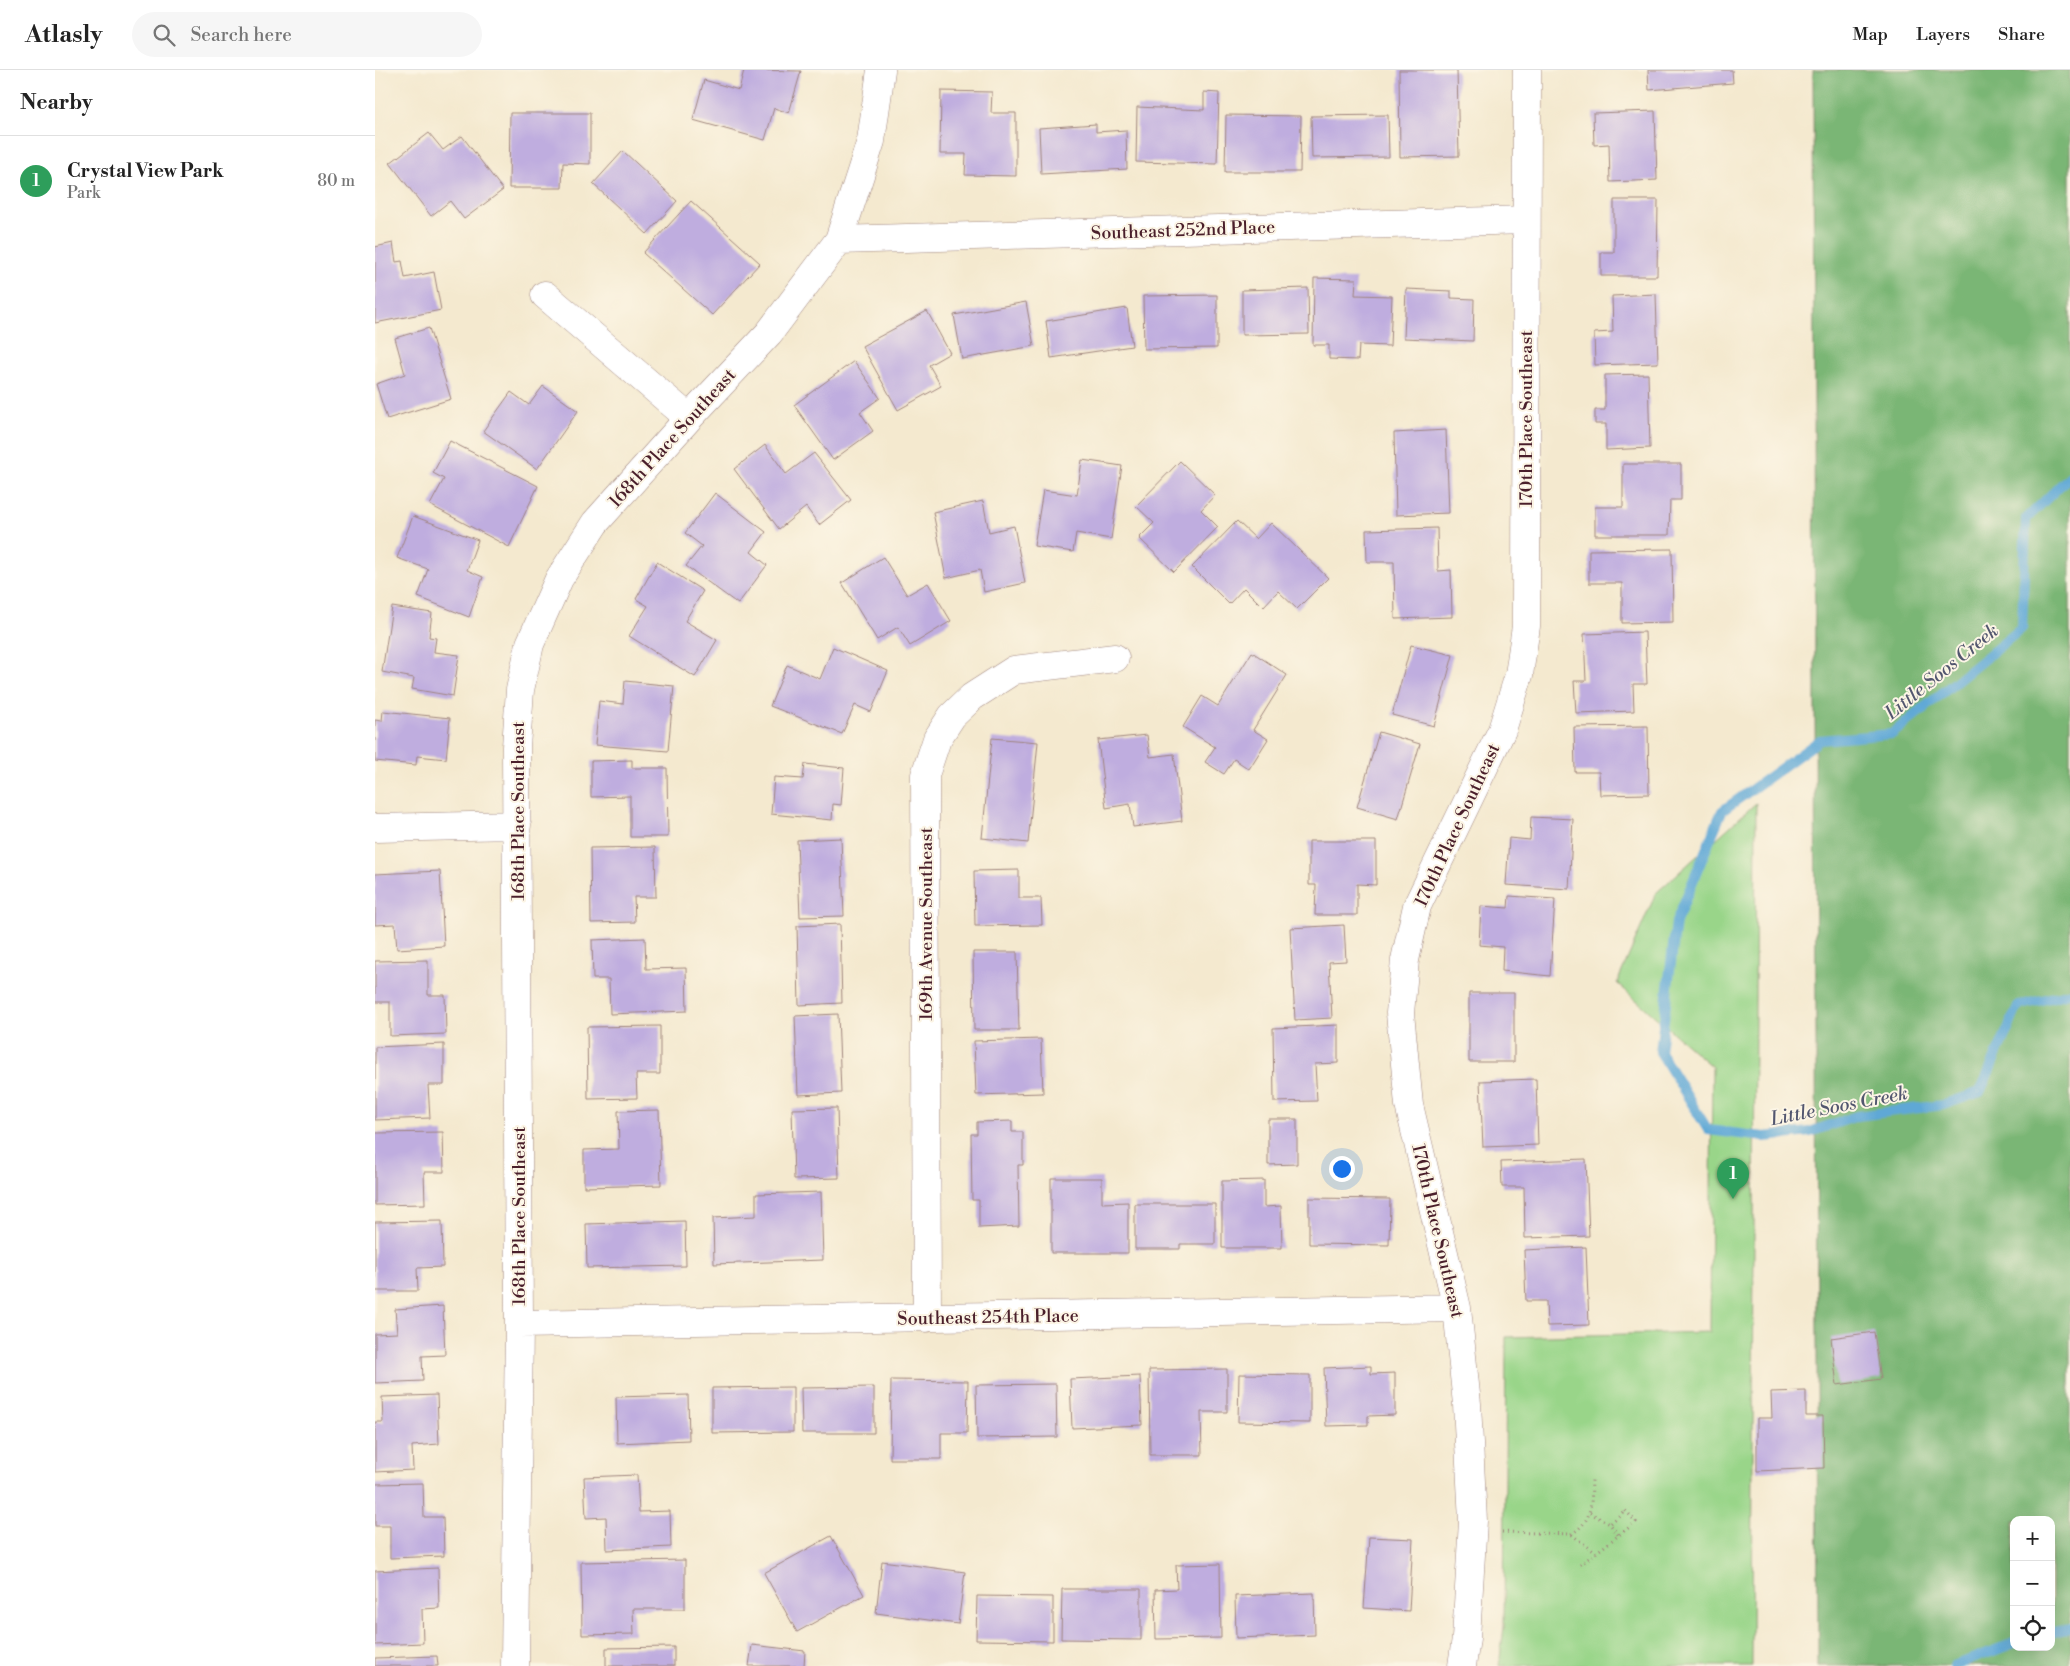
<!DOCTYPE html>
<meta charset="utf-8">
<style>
body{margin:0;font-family:"Libre Bodoni",serif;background:#f6f6f6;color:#222}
.controls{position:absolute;right:15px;bottom:15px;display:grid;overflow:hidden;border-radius:10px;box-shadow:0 5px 20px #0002}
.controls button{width:45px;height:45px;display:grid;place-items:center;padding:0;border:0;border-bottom:1px solid #e0e0e0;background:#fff;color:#222;font:25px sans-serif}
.you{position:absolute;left:966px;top:1098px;width:18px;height:18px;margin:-12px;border:4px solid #fff;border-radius:50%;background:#1a73e8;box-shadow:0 0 0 8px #1a73e833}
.badge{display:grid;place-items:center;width:32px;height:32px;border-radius:50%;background:#0b8043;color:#fff;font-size:16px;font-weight:700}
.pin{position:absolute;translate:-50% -41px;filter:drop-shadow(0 1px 2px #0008)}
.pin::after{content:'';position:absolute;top:26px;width:18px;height:15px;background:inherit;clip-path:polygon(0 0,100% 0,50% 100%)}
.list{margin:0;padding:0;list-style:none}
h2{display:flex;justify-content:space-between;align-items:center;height:65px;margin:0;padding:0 20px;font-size:21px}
h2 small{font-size:16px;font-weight:400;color:#767676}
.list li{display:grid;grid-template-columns:32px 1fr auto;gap:15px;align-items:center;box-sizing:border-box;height:90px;padding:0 20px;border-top:1px solid #e0e0e0}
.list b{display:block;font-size:19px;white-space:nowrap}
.list p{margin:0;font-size:16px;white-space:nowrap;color:#767676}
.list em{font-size:16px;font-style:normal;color:#767676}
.icon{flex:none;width:28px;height:28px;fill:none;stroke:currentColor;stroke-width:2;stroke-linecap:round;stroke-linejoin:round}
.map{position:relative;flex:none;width:1695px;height:1596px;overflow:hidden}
header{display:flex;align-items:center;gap:30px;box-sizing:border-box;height:70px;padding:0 25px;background:#fff;border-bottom:1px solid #e0e0e0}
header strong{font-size:24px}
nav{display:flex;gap:28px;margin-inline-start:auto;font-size:18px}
.search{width:350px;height:45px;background:#f6f6f6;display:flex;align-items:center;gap:12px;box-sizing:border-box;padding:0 18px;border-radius:28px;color:#767676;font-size:19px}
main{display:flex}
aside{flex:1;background:#fff}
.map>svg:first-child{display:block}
</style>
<header>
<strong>Atlasly</strong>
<div class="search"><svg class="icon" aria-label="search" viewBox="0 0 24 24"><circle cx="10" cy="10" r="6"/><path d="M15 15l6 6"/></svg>Search here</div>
<nav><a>Map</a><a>Layers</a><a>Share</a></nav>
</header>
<main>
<aside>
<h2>Nearby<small></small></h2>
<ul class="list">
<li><span class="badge" style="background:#2e9e5b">1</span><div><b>Crystal View Park</b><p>Park</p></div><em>80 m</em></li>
</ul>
</aside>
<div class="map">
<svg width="1695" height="1596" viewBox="0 0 1695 1596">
<rect width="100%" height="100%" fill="#fcf5e5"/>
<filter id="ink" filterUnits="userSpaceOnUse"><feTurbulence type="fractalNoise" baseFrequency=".02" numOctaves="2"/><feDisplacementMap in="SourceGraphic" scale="10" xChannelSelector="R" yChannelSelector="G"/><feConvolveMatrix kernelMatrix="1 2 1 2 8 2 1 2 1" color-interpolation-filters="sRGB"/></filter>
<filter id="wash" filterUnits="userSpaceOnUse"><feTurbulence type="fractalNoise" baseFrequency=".0096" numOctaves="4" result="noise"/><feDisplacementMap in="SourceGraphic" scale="20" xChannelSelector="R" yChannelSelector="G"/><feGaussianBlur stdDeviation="1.12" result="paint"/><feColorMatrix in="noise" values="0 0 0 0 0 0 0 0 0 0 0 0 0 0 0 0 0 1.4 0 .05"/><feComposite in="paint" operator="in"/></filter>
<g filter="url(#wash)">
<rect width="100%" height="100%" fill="#f4e9cf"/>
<path fill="#99d589" stroke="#727a5a" d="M1381,733L1377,1596H1124L1129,1557L1131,1267L1335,1262L1337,997L1242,913L1281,823Z"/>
<path fill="#7ab675" stroke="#626a50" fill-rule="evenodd" d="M1438,0H1695V1596H1443ZM1639,1450H1676V1577H1639Z"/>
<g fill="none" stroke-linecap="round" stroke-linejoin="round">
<path stroke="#5ea8d6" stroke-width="10" d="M1695,406L1651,449L1647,558L1517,664L1445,670L1347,741L1301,852L1285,982L1333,1060L1389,1067L1435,1062L1482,1046L1568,1035L1605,1022L1643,936L1695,923
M1676,1563L1695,1558
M1579,1596L1639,1573"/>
</g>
<g id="blocks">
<path fill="#bfaddf" d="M369,0L426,1L414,43L399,38L390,70L318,50L329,10L364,20Z
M1024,0H1082L1084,86L1025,87Z
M1273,0H1357L1358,13L1274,20Z
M566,21L617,22L616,43H641V106L590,105L591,84H565Z
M829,22L844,23L842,94L761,92L762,37L829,40Z
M1280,41L1282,110L1235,112L1234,74L1219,75L1218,43Z
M135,43H215V94L188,93L187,118H134Z
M851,45L926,46L925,102H850Z
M1013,45L1014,87L937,88L936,46Z
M721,54V62L751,60L752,99L666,104L664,58Z
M54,63L68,80L87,66L128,120L89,149L75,131L56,146L15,93Z
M248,81L302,131L272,164L218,114Z
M1239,130H1283L1282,206H1226V182H1239Z
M316,131L385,193L337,245L268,183Z
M18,173L21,192L27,191L30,208L59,202L66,240L0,253V177Z
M939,208L981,209L980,225L1017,226L1015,276L984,275L983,290L954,289V275H938Z
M933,218L934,264L867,265V220Z
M1031,219L1076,221V228L1099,229L1098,271L1029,268Z
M1281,224L1283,293L1220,295L1219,263L1238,262L1237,226Z
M842,225V278L769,279L768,226Z
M651,232L659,276L587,289L579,245Z
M752,238L757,276L676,288L671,251Z
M552,241L575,283L554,295L566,316L523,340L487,276Z
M54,258L76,329L12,349L1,314L30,304L20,268Z
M479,291L505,328L485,342L498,361L458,390L419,335Z
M1273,304L1275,378L1231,380V354H1220V340H1230V305Z
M168,316L203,341L162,399L108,361L136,322L154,335Z
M1071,360L1074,443L1021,445L1019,363Z
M75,371L163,416L134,477L55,435L69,409L58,403Z
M390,375L411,404L439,383L476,430L444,455L431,437L404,459L359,399Z
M707,390L747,396L736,469L701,463L698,482L659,476L668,420L702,425Z
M805,391L840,425L826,440L843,457L799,502L764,468L779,453L761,436Z
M1248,394H1306V430H1295L1294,465H1220V437H1248Z
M340,423L391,462L376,482L392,495L363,534L311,496L327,476L310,463Z
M608,431L614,462L639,456L650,513L609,522L605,500L571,508L558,442Z
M38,446L103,470L92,500L108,507L94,547L43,527L53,499L22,488Z
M862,451L881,469L896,453L953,508L922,539L903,521L888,537L869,518L854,534L817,497Z
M1062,458L1063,501L1076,500L1077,547L1020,549L1019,492H992L991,460Z
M1297,479L1298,552L1247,553V513H1214V480Z
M508,487L532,525L553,513L576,551L535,576L523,557L502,570L467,513Z
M282,492L328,521L310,551L342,570L320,607L254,566L273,536L261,529Z
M17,537L57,543L54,567L61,568L59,582L84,585L78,626L37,619L39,608L7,602Z
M1270,562L1272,614H1258L1259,641L1201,643L1199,611H1211L1209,564Z
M1036,575L1078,585L1059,656L1017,645Z
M458,577L513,601L496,642L480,635L467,664L395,636L412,595L445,609Z
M877,582L912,605L878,660L893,669L874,699L859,689L849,704L830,692L840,677L808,657L827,626L843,636Z
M250,611L299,616L293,681L220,675L224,631L248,634Z
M8,641L75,648L71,689L42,686L41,695L0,691V650L7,651Z
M1273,656L1274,724L1225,725L1224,702H1200L1199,657Z
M1004,662L1045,674L1023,749L982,737Z
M772,665L775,687L799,684L807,751L758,757L755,734L731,738L723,670Z
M617,668L663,672L653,773L607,768Z
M257,690V698H292L293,767H255V726L216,727V691Z
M430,694L469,698L466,735L458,734L457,750L396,744L399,707L428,709Z
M1156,747L1198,749L1194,819L1131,815L1134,768L1155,770Z
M466,768L469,846L425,847L422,770Z
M934,771H1001V815L982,814V845H940L941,815H934Z
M280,777L281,827H259L260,852L216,853L215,778Z
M644,800V828H666L667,855L600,856L599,801Z
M65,801L69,876L22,879L20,854L0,855V804Z
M1134,826L1180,829L1175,906L1127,901L1128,877L1104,875L1106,836L1133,838Z
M465,854L467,933L424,935L422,856Z
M969,855L971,891L954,892L957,948L920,950L915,858Z
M270,868L271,899L311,898L312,941L235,944L234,909H218L217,870Z
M598,882H642L644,960H599Z
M53,890V925H70L71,964L15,966V932H0V891Z
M1094,923H1139V992H1094Z
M463,944L466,1023L423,1025L420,946Z
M963,955V993L940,994L942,1031L899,1032L898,958Z
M285,956V1004H261L262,1028L213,1029L212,957Z
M666,969L668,1023L601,1025L599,971Z
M69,974V1015H53L55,1048L0,1050V977Z
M1161,1009L1163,1075L1108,1077L1105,1011Z
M462,1038L464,1108L419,1109L417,1039Z
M284,1040L286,1115L209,1117V1080L244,1079L243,1041Z
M893,1049H922V1094L893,1095Z
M637,1051V1062H648V1095H643L644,1156L604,1158V1130H597L596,1064H602V1052Z
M68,1062L69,1102H49L50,1134L0,1135V1063Z
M1211,1089L1214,1166L1150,1168L1149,1117H1127L1126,1092Z
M676,1108H727V1133L753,1132V1183H676Z
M889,1110V1137L906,1136L907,1178H847V1111Z
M446,1122L448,1190L339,1194L338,1148L381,1146V1124Z
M934,1128L1015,1129L1014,1175L934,1174Z
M760,1134H840V1174H805V1179H760Z
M67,1151L68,1197L42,1198L43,1221H0V1152Z
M310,1151L311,1196L212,1198L211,1154Z
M1211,1177L1214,1255L1172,1256L1171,1231H1151L1149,1180Z
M68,1236L70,1285L47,1286L48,1311L0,1313V1264L22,1263L20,1239Z
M1499,1262L1506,1309L1462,1315L1456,1268Z
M996,1296V1304L1020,1303V1345L993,1346V1355L951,1356L949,1298Z
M852,1299V1342H826L827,1385H775L774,1300Z
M864,1304L935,1305V1353L863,1352Z
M765,1306L767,1355L697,1358L695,1309Z
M516,1310L593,1311L592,1363H566V1389H515Z
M681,1314L682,1367L602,1368L601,1315Z
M418,1317V1362L337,1363V1318Z
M499,1317V1363H427L426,1318Z
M1431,1321V1346H1448L1449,1398L1382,1401V1348H1397L1396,1322Z
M62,1325L64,1374L37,1376L38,1400L0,1402V1352H8L7,1327Z
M313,1325L314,1370L242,1373L241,1327Z
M262,1405L264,1442L295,1441L296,1477L232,1480L231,1447L211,1448L209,1407Z
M48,1413L49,1447H68L69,1486L15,1488V1456H0V1414Z
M456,1466L489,1525L422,1562L389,1503Z
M994,1467L1038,1469L1034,1541L989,1538Z
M310,1490V1539H258L259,1564L207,1565L206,1492Z
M507,1491L590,1502L583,1554L501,1543Z
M845,1494L846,1568L781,1569L780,1520L802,1519L801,1495Z
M63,1498L64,1538L47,1539L48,1573L0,1575V1501Z
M687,1519H766V1570L686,1569Z
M939,1523L940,1565L861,1568L860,1526Z
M602,1526L678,1527V1571L601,1570Z
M377,1575L430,1581L429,1596H374Z
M299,1577V1596H231V1578Z
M62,1586L63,1596H0V1588Z"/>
</g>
</g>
<g filter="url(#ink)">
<use href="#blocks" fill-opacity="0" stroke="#9f847d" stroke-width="1"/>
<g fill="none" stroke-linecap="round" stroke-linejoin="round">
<defs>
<path id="street" d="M464,170L1151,150
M170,225L314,348
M0,758L142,755
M552,1248L550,705L562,669L577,646L597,627L639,600L740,588
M144,1254L1082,1238
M140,1596L144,1254L141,677L145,620L155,574L184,509L220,453L314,348L394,263L464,170L496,71L506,0
M1087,1596L1091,1568L1098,1451L1092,1334L1082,1238L1034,1035L1025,943L1030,890L1042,836L1127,660L1144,605L1151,556L1152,0"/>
</defs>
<use href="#street" stroke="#9f847d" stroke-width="29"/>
<path stroke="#9f847d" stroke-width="3" stroke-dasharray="1 4" stroke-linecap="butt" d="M1215,1443L1235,1454L1244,1466
M1127,1462L1196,1464L1221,1483
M1196,1464C1219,1451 1216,1432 1217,1409
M1205,1495L1261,1452L1250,1440L1235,1454"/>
<use href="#street" stroke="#fff" stroke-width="28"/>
</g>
</g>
<g text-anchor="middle" stroke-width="4" stroke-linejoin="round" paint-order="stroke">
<g font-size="18" fill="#4a1f2b" stroke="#fcf5e5">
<text transform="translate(808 160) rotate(-2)" y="6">Southeast 252nd Place</text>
<text transform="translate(1151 349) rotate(-90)" y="6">170th Place Southeast</text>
<text transform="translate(297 368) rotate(-48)" y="6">168th Place Southeast</text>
<text transform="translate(143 741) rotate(-90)" y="6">168th Place Southeast</text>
<text transform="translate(1082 755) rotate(-65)" y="6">170th Place Southeast</text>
<text transform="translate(551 854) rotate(-90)" y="6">169th Avenue Southeast</text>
<text transform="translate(144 1146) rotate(-90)" y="6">168th Place Southeast</text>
<text transform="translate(1063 1161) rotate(77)" y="6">170th Place Southeast</text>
<text transform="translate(613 1247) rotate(-1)" y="6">Southeast 254th Place</text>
</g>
<g font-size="19" font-style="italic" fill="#52566f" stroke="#fcf5e5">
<text transform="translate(1566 601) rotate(-39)" y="7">Little Soos Creek</text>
<text transform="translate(1464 1035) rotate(-11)" y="7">Little Soos Creek</text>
</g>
</g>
</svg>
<div class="controls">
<button>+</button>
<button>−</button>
<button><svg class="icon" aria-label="locate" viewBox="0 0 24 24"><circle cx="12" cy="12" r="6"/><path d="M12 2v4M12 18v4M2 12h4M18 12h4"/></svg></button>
</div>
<div class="you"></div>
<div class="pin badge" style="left:1358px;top:1129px;background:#2e9e5b">1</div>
</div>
</main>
